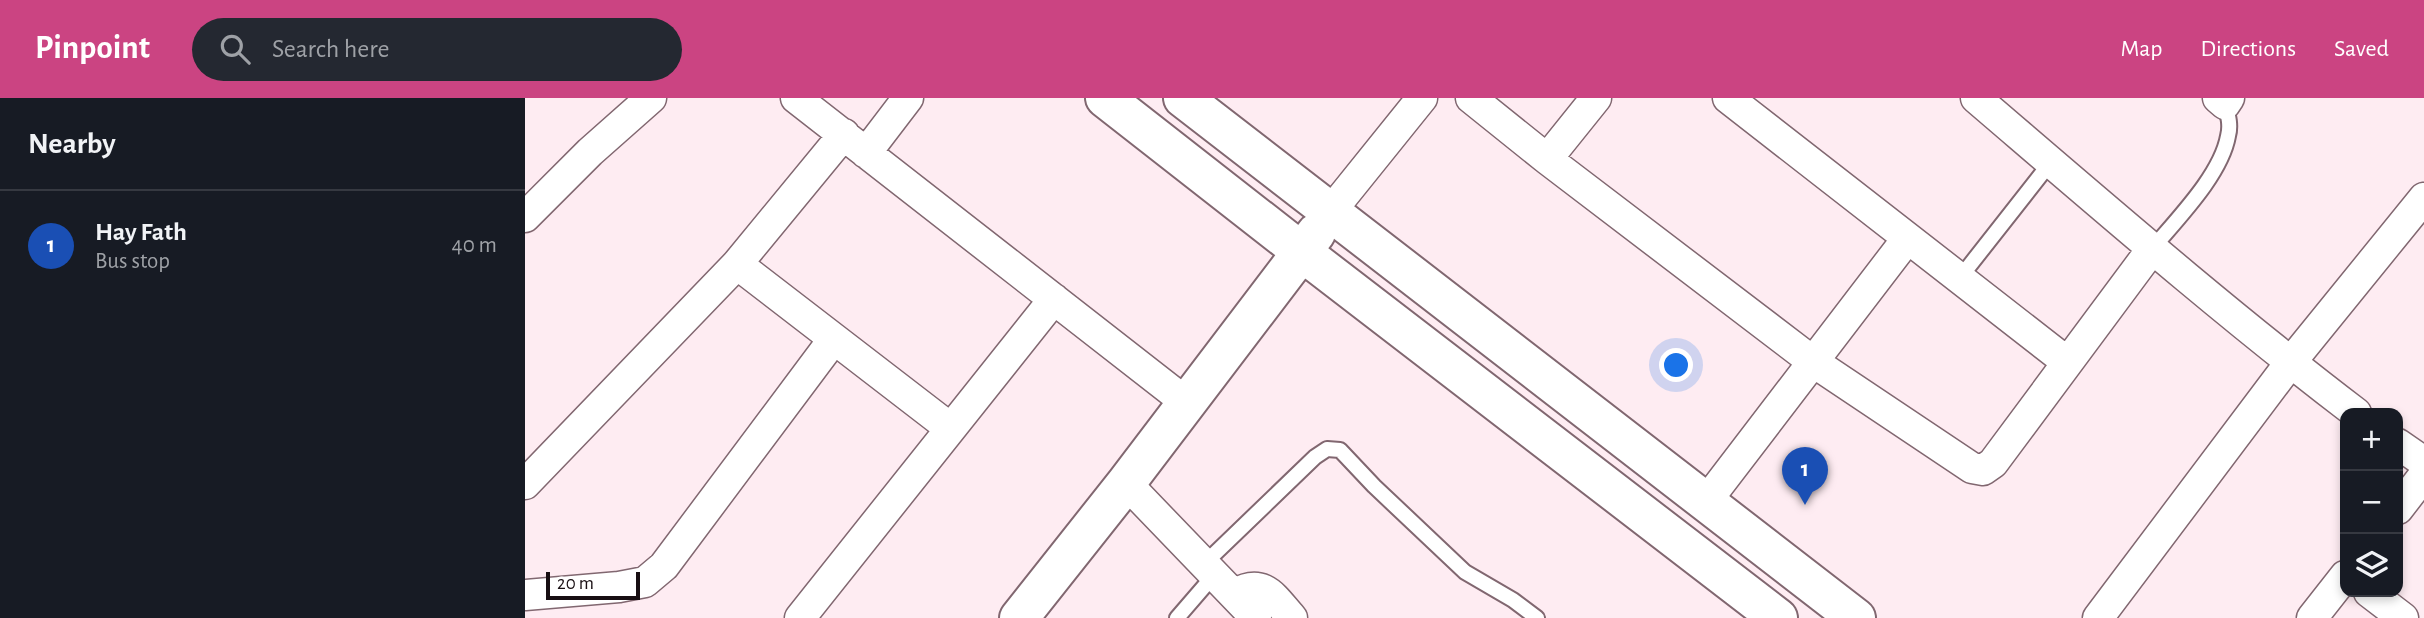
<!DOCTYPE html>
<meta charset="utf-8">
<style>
body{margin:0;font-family:"Alegreya Sans",sans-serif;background:#242831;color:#f1f3f6}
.controls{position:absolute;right:21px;bottom:21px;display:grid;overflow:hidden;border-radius:14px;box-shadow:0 4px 10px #0003}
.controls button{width:63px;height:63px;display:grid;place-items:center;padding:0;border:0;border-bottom:2px solid #363941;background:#171b24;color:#f1f3f6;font:35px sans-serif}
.scale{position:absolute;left:21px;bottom:18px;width:94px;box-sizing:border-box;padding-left:7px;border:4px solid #180e12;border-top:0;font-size:19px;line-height:24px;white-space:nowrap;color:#180e12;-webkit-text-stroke:5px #fff;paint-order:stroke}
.you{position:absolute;left:1152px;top:268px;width:24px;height:24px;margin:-18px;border:5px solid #fff;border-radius:50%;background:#1a73e8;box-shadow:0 0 0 10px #1a73e833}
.badge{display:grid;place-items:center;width:46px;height:46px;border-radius:50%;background:#cb4482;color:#fff;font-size:23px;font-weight:700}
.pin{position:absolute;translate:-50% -58px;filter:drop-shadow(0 2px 4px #0008)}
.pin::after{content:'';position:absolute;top:37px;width:24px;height:21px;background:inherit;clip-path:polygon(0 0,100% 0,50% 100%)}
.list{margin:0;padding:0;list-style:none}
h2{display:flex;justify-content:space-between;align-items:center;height:91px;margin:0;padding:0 28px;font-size:30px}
h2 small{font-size:23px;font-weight:400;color:#9ea1a6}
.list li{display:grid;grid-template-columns:46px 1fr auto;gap:21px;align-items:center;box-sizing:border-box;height:112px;padding:0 28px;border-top:2px solid #363941}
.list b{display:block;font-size:26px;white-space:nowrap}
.list p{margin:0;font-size:23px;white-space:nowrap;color:#9ea1a6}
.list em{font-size:23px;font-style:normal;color:#9ea1a6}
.icon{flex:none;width:38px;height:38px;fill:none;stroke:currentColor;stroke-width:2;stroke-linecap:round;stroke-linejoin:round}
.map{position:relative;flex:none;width:1899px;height:520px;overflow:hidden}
header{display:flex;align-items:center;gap:42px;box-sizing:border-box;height:98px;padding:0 35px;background:#cb4482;color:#fff}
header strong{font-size:33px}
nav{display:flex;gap:38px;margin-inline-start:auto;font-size:24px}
.search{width:490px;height:63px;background:#242831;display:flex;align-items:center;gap:18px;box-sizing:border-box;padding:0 24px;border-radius:38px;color:#9ea1a6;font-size:26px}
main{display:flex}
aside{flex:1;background:#171b24}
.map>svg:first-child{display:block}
</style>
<header>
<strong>Pinpoint</strong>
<div class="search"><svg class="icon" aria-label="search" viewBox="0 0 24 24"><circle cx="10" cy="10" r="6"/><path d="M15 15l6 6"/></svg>Search here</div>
<nav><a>Map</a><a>Directions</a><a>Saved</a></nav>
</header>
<main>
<aside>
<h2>Nearby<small></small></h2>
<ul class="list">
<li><span class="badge" style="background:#1a4fb4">1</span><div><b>Hay Fath</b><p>Bus stop</p></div><em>40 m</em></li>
</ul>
</aside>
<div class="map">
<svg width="1899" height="520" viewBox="0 0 1899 520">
<rect width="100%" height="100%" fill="#feecf2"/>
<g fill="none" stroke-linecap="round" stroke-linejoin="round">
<defs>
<path id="lane" d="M1627,151C1652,121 1696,77 1703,38C1706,27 1703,17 1700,6
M1434,181L1526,64
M680,465L790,359L802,351L815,352L849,388L940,474L988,502L1012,520
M652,520L690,476"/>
<path id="street" d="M271,0L662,305
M946,0L1022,61L1287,263L1447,370L1458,372L1468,365L1627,151
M1203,0L1542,264
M1451,0C1576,107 1700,215 1831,315
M1693,0L1700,6L1704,0
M341,55L383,0
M1022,61L1071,0
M806,113L897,0
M0,119L65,54L126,0
M212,166L425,330
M1873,346L1899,364
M601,385L731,520
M0,386L212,166L319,36
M1180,405L1382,141
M1873,411L1899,377
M1844,494L1878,520
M710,496C739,479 749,500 767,520
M0,497L94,489L120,484L139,468L308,242
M275,520L529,201
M1573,520L1765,265L1899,100
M1787,520L1820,478"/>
<path id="secondary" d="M580,0L777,154L1253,520
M658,0L1331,520
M494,520L601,385L791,135"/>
</defs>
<use href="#lane" stroke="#816770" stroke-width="18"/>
<use href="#street" stroke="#816770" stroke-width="33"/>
<use href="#secondary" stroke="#816770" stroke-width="42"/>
<use href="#lane" stroke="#fff" stroke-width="14"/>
<use href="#street" stroke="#fff" stroke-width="30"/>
<use href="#secondary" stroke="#fff" stroke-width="38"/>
</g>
</svg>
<div class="controls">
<button>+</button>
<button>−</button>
<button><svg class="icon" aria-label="layers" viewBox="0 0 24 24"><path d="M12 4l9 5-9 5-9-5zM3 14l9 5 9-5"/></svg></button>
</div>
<div class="scale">20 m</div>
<div class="you"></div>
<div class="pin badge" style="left:1280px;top:407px;background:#1a4fb4">1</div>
</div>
</main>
